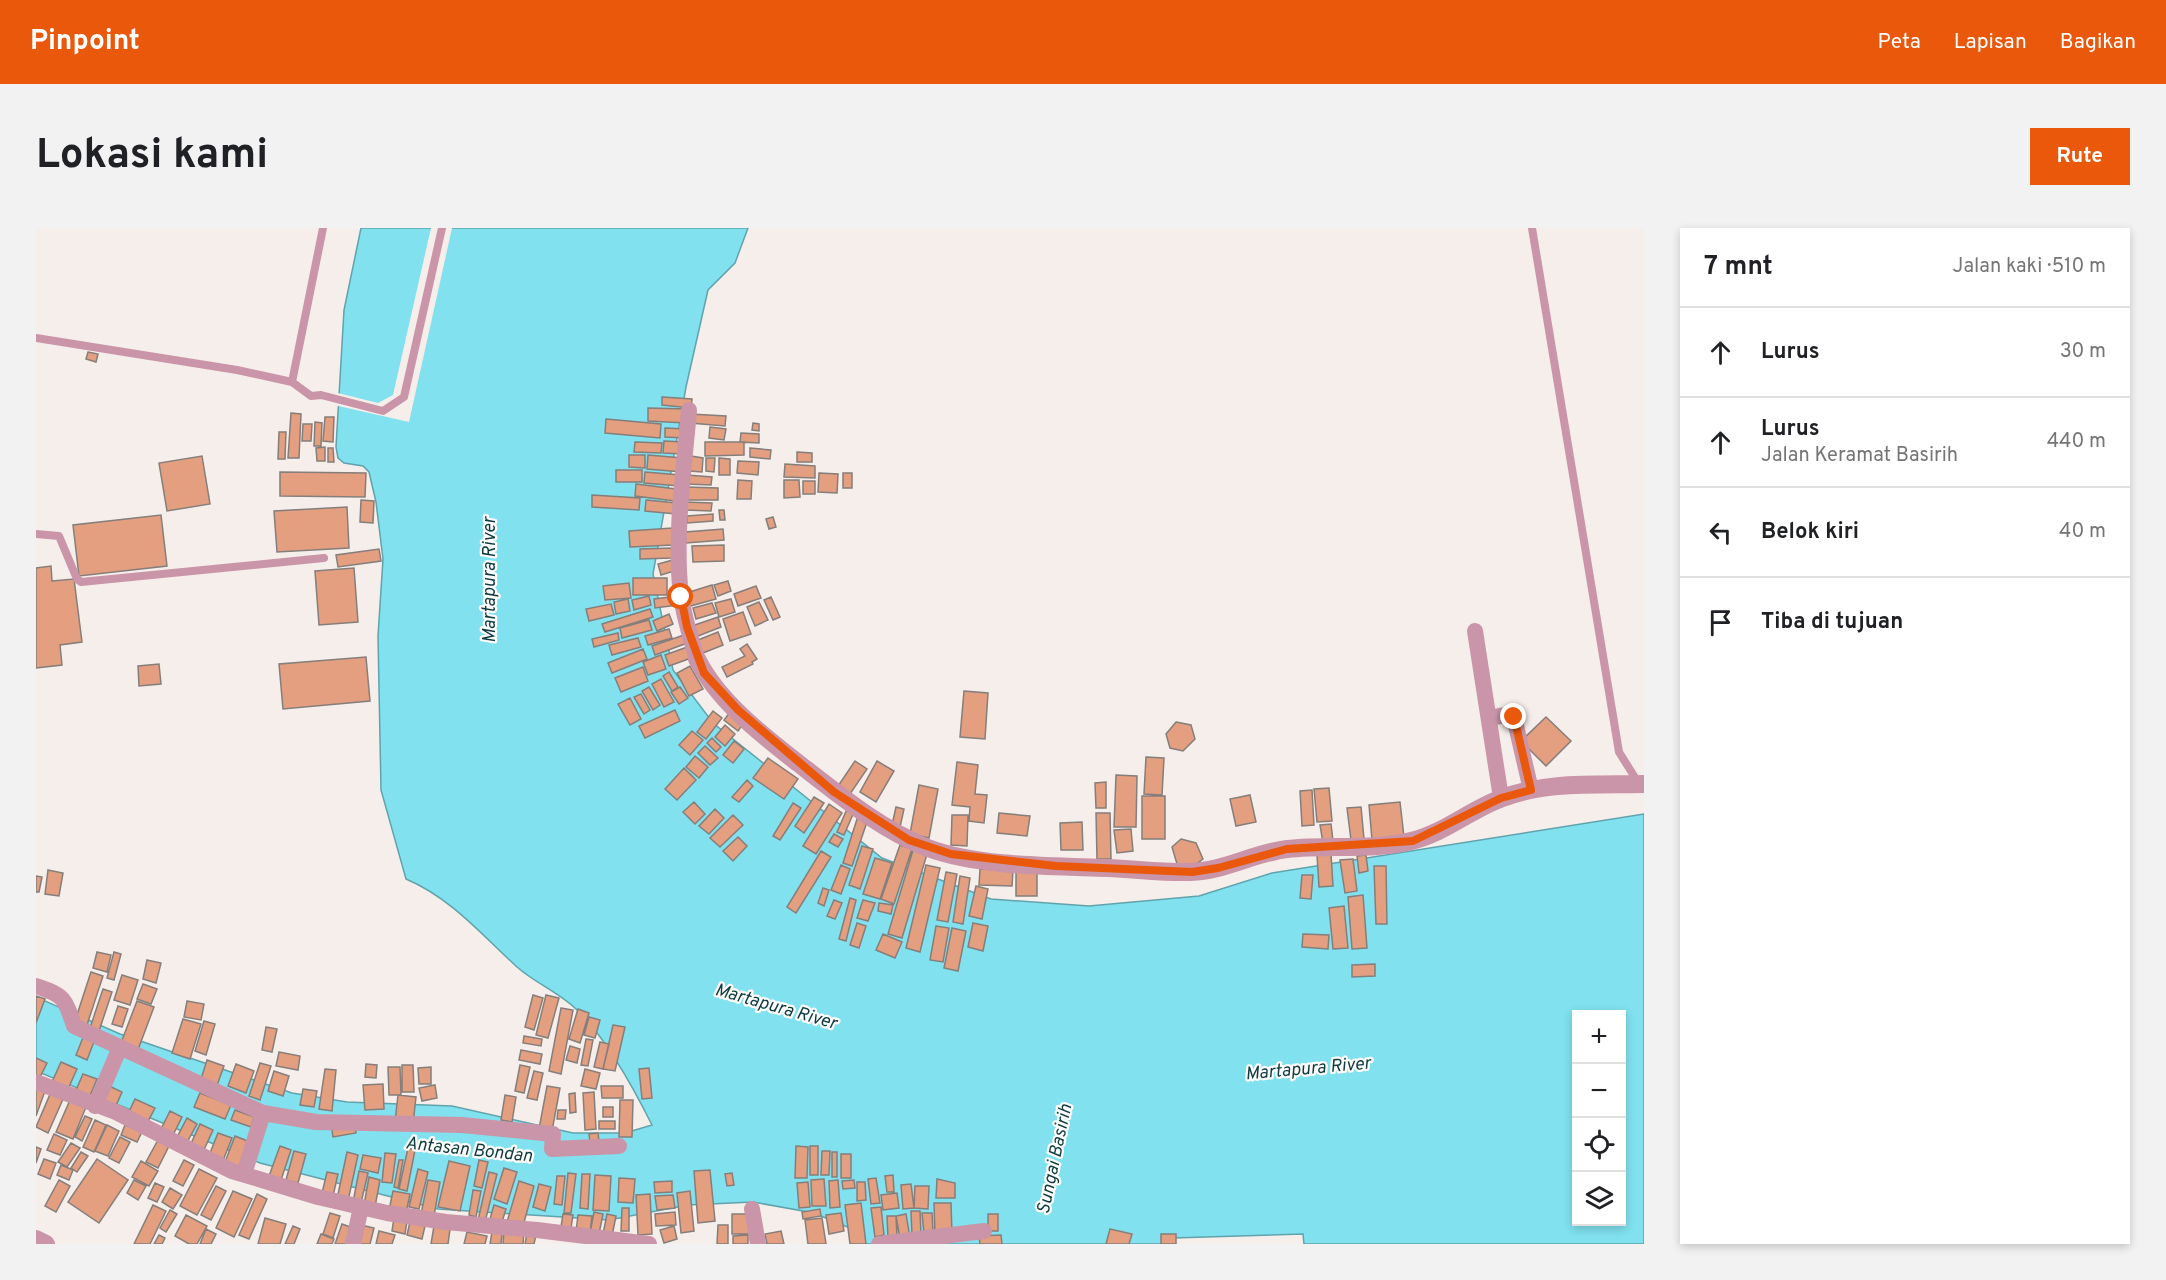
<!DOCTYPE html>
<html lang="id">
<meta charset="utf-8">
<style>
body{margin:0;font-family:Overpass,sans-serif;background:#f2f2f2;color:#202124}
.controls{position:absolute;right:18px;bottom:18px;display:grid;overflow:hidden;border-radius:0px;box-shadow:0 3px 9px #0003}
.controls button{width:54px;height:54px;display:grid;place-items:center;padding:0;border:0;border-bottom:2px solid #e0e0e0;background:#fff;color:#202124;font:30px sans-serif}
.stop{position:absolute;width:18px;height:18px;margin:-14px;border:4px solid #ea580c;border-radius:50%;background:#fff}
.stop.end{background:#ea580c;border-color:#fff;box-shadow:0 2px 6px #0008}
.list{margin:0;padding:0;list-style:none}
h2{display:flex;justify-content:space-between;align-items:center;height:78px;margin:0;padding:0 24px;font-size:26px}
h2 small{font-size:20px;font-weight:400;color:#757577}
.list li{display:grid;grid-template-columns:39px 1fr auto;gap:18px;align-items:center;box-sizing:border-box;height:90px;padding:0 24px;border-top:2px solid #e0e0e0}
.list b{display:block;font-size:22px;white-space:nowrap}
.list p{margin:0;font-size:20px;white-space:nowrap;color:#757577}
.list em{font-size:20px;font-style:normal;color:#757577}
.icon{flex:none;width:33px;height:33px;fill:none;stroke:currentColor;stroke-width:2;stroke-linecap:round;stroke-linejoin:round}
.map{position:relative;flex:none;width:1608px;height:1016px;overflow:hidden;border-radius:0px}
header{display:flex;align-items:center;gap:36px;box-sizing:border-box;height:84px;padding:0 30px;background:#ea580c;color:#fff}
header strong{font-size:28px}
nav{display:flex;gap:33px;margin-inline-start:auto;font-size:21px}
.intro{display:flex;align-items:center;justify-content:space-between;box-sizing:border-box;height:144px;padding:0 36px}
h1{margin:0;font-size:42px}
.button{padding:15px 27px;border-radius:0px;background:#ea580c;color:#fff;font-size:21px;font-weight:700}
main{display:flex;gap:36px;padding:0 36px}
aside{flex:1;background:#fff;border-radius:0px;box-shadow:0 3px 9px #0003}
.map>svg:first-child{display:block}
</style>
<header>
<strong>Pinpoint</strong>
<nav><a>Peta</a><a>Lapisan</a><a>Bagikan</a></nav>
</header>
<div class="intro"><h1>Lokasi kami</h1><a class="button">Rute</a></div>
<main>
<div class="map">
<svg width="1608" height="1016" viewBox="0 0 1608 1016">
<rect width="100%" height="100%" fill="#f6eeeb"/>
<path fill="#81e1ef" stroke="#60a3ac" stroke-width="1.5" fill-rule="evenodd" d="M325,0H712L699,35L672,62L650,159L617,346L637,442L677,495L846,630L955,671L1053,678L1163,668L1236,645L1608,586V1016H1268L1267,1006L1137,1010L1128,1016H827L821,1003L778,985L717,974L652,977L573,992L402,981L224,935L0,843V769L84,806L256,865L311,874L416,878L537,905H589L616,897C598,861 570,810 541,782C524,765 499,755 481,739C446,707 415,670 370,651L345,562L342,408L347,331L340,274L333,244L327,238L308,235L302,230L300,219L308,82ZM1540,786H1586V994H1540Z"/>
<path fill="#f6eeeb" d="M395,0H416L373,194L298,177V164L342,175L357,167Z"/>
<path fill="#e39f7f" stroke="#857e7b" stroke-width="1.5" d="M52,124L62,126L60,134L50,131Z
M626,169L656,171L655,180L626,177Z
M612,180L651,181L650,195L612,193Z
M255,185L265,186L263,230H252Z
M654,186L690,188L689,198L654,195Z
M289,189H298L297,214L287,213Z
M570,191L625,196L624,210L569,205Z
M279,194L286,195L285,218H278Z
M717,195L723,196V203L716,202Z
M267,196H276L275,213H266Z
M674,199L690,201L688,212L673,210Z
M629,200L650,201V210L629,209Z
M243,204H250L249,231H242Z
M705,205L723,206V215L704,214Z
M628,213L648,214L647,226L627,225Z
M599,214L626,215L625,225L598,224Z
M669,214H708V227L669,228Z
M289,219V233H281L280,220Z
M292,220H297L298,234H292Z
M714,220L735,222L734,231L714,229Z
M761,224L776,225V234H761Z
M593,227H609V240L593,239Z
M612,227L647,230L646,244L611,241Z
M166,228L174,276L131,283L123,235Z
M655,228L667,230L666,244L653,243Z
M670,230H679L678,244L670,243Z
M683,230L694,231V247H683Z
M702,233L723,234L722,247L701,245Z
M749,236L779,238V250L748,249Z
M580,242H606V254H580Z
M244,244L330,245L329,269L244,268Z
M609,244L644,247L643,258L608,255Z
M783,245L802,246L801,265L782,264Z
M807,245H816V260H807Z
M651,247L676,249L675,257L650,256Z
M702,252L716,253L715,271H701Z
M748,252H763L764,269L748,270Z
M767,253H779V266H767Z
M600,256L640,261L639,273L599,268Z
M650,259L682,260V272H650Z
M556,267L604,270L603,282L556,279Z
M325,272L338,273L337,295L324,294Z
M610,272L641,275L640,286L609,283Z
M649,274L676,275L675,283L649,282Z
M311,279L313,320L241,324L238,283Z
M683,282H688L689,292H684Z
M677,286V293L651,295V288Z
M125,287L131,338L43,348L37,297Z
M737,289L740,299L733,301L730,291Z
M636,300L637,317L594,319L593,303Z
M687,301L688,312L650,315L649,304Z
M688,317V333L657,334L656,318Z
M636,320V330L604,331V321Z
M343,321L345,333L302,339L300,327Z
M637,332L641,342L625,347L622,336Z
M15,338L16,353L38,351L46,414L24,417L26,437L0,440V340Z
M318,340L322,394L283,397L279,343Z
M597,350H631V367H597Z
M692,353L695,363L682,368L678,357Z
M593,355L595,370L569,372L567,358Z
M676,357L680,371L651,379L647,366Z
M720,358L725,370L702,378L698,366Z
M613,368L615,377L598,382L596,372Z
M641,368L642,377L619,380L618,371Z
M735,369L744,389L737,392L728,372Z
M592,371L594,383L580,386L578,374Z
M695,371L699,384L683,389L679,375Z
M723,374L732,392L719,398L711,379Z
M676,375L680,385L660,391L657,380Z
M575,376L578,387L553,393L550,381Z
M614,381L617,389L569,404L566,396Z
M707,384L715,406L694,413L687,391Z
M633,386L637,396L621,403L617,393Z
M682,389L685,399L657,410L653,399Z
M613,392L616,402L586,410L584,400Z
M633,401L636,410L612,417L609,408Z
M682,404L687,417L662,427L657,414Z
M582,405L583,412L558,419L556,411Z
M651,406L654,414L619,427L616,418Z
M602,410L605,419L576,427L573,417Z
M711,416L721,431L716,434L717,436L691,449L686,439L709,428L704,421Z
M654,418L658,429L633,438L629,427Z
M607,421L611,431L576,445L572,435Z
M625,427L630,441L612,447L607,434Z
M330,429L334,473L247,481L243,436Z
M123,436L125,456L103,458L102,438Z
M654,438L667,461L653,468L641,445Z
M607,439L612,453L585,464L579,450Z
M633,444L642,459L636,463L627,448Z
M625,451L638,474L628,479L616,456Z
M613,459L624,477L617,482L606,463Z
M644,459L652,470L643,476L635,464Z
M928,463L952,465L949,511L924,509Z
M605,466L614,482L608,486L598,469Z
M594,470L605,491L594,497L582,476Z
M639,482L644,493L609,510L603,498Z
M677,483L686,490L670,511L661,504Z
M694,484L708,495L702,503L688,492Z
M1510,489L1535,513L1510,538L1485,513Z
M1140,494L1155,497L1159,511L1147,523L1134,520L1130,506Z
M689,497L699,506L689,518L679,509Z
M656,503L667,512L654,527L643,517Z
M676,510L685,519L680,524L671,515Z
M698,513L708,521L697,535L687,527Z
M669,518L682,530L674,537L662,525Z
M659,528L672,539L663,550L650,539Z
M1110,529L1128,530L1126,567L1108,566Z
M732,530L762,551L748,571L717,550Z
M819,533L831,541L814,566L802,558Z
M841,533L858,543L840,574L824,564Z
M921,534L942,537L939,566L951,567L948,595L933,593L934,579L916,577Z
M648,540L660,552L641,572L629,561Z
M1080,547L1101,548L1100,599H1078Z
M711,552L717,558L703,574L696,569Z
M1070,554V580H1060L1059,555Z
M883,557L902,561L893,610L874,606Z
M1293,560L1296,593L1281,594L1278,561Z
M1276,562L1278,597L1266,598L1264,563Z
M1214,567L1220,594L1200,598L1194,571Z
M1106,568H1129V611H1106Z
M778,569L788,575L768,605L759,598Z
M658,574L669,586L659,596L647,584Z
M1364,574L1368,609L1336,612L1333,577Z
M757,575L765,580L744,612L737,608Z
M793,576L806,585L780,626L767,618Z
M860,579L868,581L864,599L856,597Z
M1325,579L1328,611L1315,612L1311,580Z
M679,581L688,590L673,606L663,598Z
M811,581L818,584L808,607L801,604Z
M963,585L994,588L991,608L961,605Z
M1060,585H1074L1075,631H1061Z
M697,587L707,597L684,619L674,610Z
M916,587H932L931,618L915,617Z
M822,588L832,591L816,638L807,635Z
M1046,594L1047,622H1025L1024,595Z
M1295,596L1297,613L1287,615L1284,597Z
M1095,601L1097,623L1081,625L1078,602Z
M798,606L807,611L802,619L793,614Z
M702,609L711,618L697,633L687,623Z
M1145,611L1160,615L1167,631L1155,640L1141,636L1136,619Z
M864,617L876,621L858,676L845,671Z
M826,618L837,621L824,661L813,657Z
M877,622L891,626L866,710L852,706Z
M785,623L795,629L760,685L751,679Z
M1295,626L1297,658L1283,659L1281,627Z
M1330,627L1332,643L1323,645L1321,628Z
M839,630L856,635L844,671L827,666Z
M1317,631L1321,663L1309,665L1304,632Z
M805,637L814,641L805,666L795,662Z
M890,637L904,640L884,724L870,720Z
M1338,638H1350L1351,696H1340Z
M944,641L977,642L976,658L943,657Z
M12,642L27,645L23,668L9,666Z
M980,642H1001V668H980Z
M910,644L921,646L912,694L901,692Z
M1266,647H1277L1275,671L1264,670Z
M0,648L6,649L3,664H0Z
M924,648L934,650L927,696L917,694Z
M940,658L952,661L946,691L933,688Z
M787,660L793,662L788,678L782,675Z
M1327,667L1331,720L1316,721L1312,669Z
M814,670L820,672L810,713L803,711Z
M798,672L806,675L799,691L791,688Z
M827,672L839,675L832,693L821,690Z
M843,675L857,677L855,686L842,683Z
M1308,678L1312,720L1297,721L1293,680Z
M821,695L830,698L823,720L814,717Z
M937,695L952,698L947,723L932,719Z
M900,698L913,700L907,734L894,732Z
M916,700L930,703L922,743L908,740Z
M847,706L866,714L859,730L840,722Z
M1267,706L1293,707L1292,721L1266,719Z
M61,724L75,727L71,744L57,740Z
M78,724L85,726L78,752L71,750Z
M111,732L125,735L120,755L107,751Z
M1339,736V748L1316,749V737Z
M55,744L67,748L50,800L38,796Z
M86,747L102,752L94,777L78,772Z
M107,756L121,761L115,776L101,771Z
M67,761L76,764L63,803L54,800Z
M497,767L507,770L498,802L489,799Z
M510,767L523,770L512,810L500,807Z
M0,768L9,771L0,795Z
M101,773L118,779L100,827L83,820Z
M151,773L168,776L165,792L148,789Z
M82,778L92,781L86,799L76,796Z
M525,780L537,782L525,846L513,843Z
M542,781L553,785L544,815L533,811Z
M553,789L564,792L559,810L548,807Z
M147,791L165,796L154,831L136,825Z
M168,793L179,796L170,827L159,823Z
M577,797L589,799L579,843L567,841Z
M230,799L241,801L236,824L226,822Z
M48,807L59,811L51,832L40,827Z
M488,808L506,811L505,818L487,815Z
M550,811L557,812L552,838L545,837Z
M564,814L573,816L567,841L558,839Z
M534,818L544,821L541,835L530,832Z
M485,822L506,826L504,836L483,832Z
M243,824L264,828L262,842L240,838Z
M0,830L11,835L2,853L0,852Z
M171,832L188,838L180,860L164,854Z
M25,834L41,841L32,861L16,854Z
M224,835L235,838L224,872L213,868Z
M200,836L218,843L210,865L192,858Z
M330,836L341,837L340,850L329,849Z
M366,837H377L378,864H366Z
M484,837L494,839L488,865L479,863Z
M352,839H364L365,867H353Z
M395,839V856H383L382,840Z
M613,840L616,870L606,871L603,841Z
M289,841L300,842L296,883L283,881Z
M549,841L564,845L560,861L545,858Z
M238,843L253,848L247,868L232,863Z
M498,843L507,845L501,872L491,870Z
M47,846L61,851L51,875L37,869Z
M347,856L348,881L329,882L327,857Z
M71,857L86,864L79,880L64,874Z
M399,857L401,870L386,873L383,860Z
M511,858L524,860L516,903L503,901Z
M565,858H587V870H566Z
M0,859L9,863L0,888Z
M267,861L281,863L278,879L264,877Z
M15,864L28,869L12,905L0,899Z
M558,864L560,901L549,902L547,865Z
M164,865L195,877L189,891L158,879Z
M539,865L540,884L534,885L533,866Z
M362,867L380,869L377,896L359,894Z
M469,867L480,869L476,894L465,892Z
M99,871L119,880L109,899L90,890Z
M34,872L50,879L37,911L20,904Z
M584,872H597L596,909H583Z
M567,879H577V889H567Z
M199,882L218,889L215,899L195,892Z
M522,882H530L529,891H521Z
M134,883L146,889L137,907L125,901Z
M49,888L56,891L46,913L39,909Z
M151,890L161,896L149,918L139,913Z
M318,891L320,905L297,909L295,896Z
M59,892L70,897L58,924L47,919Z
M563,893H579V901H563Z
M164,896L177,902L166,926L153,920Z
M71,897L83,903L72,928L59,923Z
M89,897L106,904L101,914L85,907Z
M182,905L196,910L186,935L172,930Z
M562,905L563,913L554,914L553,906Z
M18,906L31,912L24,927L11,922Z
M199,908L214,914L204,940L189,934Z
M84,909L94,914L83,935L73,930Z
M122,912L133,918L122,940L110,934Z
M35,915L44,920L31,939L22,934Z
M244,918L255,922L245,952L233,948Z
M760,918L772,919L771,950H759Z
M774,918H782V947H774Z
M0,919L5,921L0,935Z
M372,920L379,922L371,963L363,961Z
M258,923L270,926L262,955L250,952Z
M786,923H794L793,947H785Z
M45,924L52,928L41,944L35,940Z
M311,924L322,927L312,973L301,971Z
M796,924H801V949H796Z
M349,925L360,926L356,955L346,954Z
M805,926H815V950H805Z
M327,927L345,930L342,945L324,941Z
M8,931L20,935L14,951L2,946Z
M61,931L92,952L63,995L32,974Z
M148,932L158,937L147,958L137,953Z
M363,932H367L362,960L358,959Z
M443,932L452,934L446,960L438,958Z
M105,933L122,943L113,958L96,949Z
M413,933L434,938L424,983L402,979Z
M25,937L37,942L33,952L21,947Z
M468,940L481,944L471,976L458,971Z
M163,941L181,950L161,987L144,978Z
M382,941L392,944L383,981L373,979Z
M674,942L679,993L662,995L658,943Z
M323,943L332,945L325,975L317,974Z
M291,944L302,946L297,968L286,965Z
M453,944L461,946L449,994L442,992Z
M532,945L540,946L535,985H528Z
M696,945L698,957L691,958L689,946Z
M546,946H554L552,981L544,980Z
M559,947L575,948L573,983L557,982Z
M857,947L858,964H851L849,948Z
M521,948H529L526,977L518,976Z
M333,949L344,952L339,979L328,977Z
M583,950L599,951L597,975L582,974Z
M840,950L844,975L835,976L832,951Z
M788,951L790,978H776L775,952Z
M901,951L919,955V970H900Z
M23,952L34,958L20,984L9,978Z
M98,952L110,958L102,972L91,965Z
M392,952L404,954L398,988L385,986Z
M802,952L804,979L794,980L793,953Z
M818,952L819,960L807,961L806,953Z
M483,953L498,958L487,998L471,994Z
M636,953V964L619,965L618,954Z
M772,954L774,979L763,980L761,955Z
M821,954H829L830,972L821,973Z
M119,955L128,959L121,974L112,970Z
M503,956L515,959L509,983L497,979Z
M875,956L878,980L867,981L865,957Z
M180,958L190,963L175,992L165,987Z
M879,958H893L892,981L878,980Z
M134,960L146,967L137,981L126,974Z
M437,962L445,963L440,989L433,987Z
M197,963L216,971L198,1009L180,1000Z
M357,963L374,966L370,985L353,982Z
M654,963L658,1003L645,1005L641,965Z
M861,965L863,980L847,982L845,967Z
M221,966L231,971L213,1011L203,1007Z
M614,966L616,1006L602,1007L600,967Z
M637,967L639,980L621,982L619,968Z
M825,975L830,1016H814L809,977Z
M898,975H915L916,1006H899Z
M117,977L130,983L114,1016H98Z
M458,977L470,981L466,994L454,991Z
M845,979L848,1007L839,1009L835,980Z
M586,980H593V1003H585Z
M784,981L785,988L767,991L766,984Z
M134,982L141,986L130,1004L124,1000Z
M875,983H884L885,1007L876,1008Z
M558,984L567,986L563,1006L554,1005Z
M639,984L640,997L620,998L619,986Z
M294,985L304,988L297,1010L287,1006Z
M805,985L808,1003L793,1006L790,987Z
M886,985H896L897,1005H888Z
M527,986L537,987L535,1000L525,999Z
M571,986L580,988L576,1008L567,1006Z
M696,986H713V1006H696Z
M870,986L874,1010L864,1011L860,988Z
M952,986H962V1003H952Z
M150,987L171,998L161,1016H153L139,1008Z
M542,987L556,988L554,1005L540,1004Z
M851,988H860L861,1009L852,1010Z
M229,990L250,996L244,1016H222Z
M358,990L371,993L369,1006L356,1003Z
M786,990L790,1016H772L769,992Z
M374,994L389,998L386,1011L371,1007Z
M306,996L317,1000L311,1016H299Z
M325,997L338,1000L334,1016H320Z
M682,997H692V1016H681Z
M257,998L264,1001L258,1016H249Z
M398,998L414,1001L412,1016H395Z
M638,998L641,1011L628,1015L624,1002Z
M170,1001L180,1006L175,1016H164Z
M1074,1001L1096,1006L1093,1016H1070Z
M343,1003L359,1007L356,1016H340Z
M468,1003H488L487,1016H467Z
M745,1003L748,1016H731L729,1006Z
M431,1004L451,1008L449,1016H428Z
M456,1004L466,1006L465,1016H454Z
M491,1005L500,1007L498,1016H489Z
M285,1006L298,1011L296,1016H281Z
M1125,1006H1140V1016H1125Z
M123,1007L129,1010L126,1016H118Z
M712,1007V1016H697V1008Z
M965,1007L966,1016H944L943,1008Z"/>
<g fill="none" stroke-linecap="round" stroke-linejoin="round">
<path stroke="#ca95a8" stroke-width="8" d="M1496,0L1583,524L1603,556
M0,110L201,142L256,154L275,168L285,167L347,183L368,169L406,0
M256,154L287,0
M0,306L23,308L41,351L45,354L288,330"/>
<path stroke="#ca95a8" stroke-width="16" d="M653,182C648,243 638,307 645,368C648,390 655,411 661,431
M1439,403L1465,570
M1453,490L1470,487L1478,489L1495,562
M0,758C28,767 29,770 38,798L227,885L280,894L426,897L517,906L516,921L583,918
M0,854L80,884L196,943L282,969L351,985L410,994L501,1002L613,1016
M59,878L84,819
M208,946L227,885
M716,981L722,1016
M317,1016L325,979
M843,1016L948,1003"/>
<path stroke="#ca95a8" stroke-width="18" d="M661,431C682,473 726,507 762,535C802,566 844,601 892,620C942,639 1018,638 1072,640C1099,641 1128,645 1155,644C1188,643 1218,625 1251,621C1292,616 1335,623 1375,613C1407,606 1434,582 1464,571C1509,553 1560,557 1608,556
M0,1011L10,1016"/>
</g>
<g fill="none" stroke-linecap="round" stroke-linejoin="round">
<path stroke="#ea580c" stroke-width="8" d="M645,369L651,399L668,445L702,482L798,564L873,612L915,626L1020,638L1156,644L1182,640L1251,621L1377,613L1465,570L1495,562L1478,489"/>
</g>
<g text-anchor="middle" stroke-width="4.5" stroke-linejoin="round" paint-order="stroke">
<g font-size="18" font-style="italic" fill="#0d3b41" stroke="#fffdfc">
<text transform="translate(453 352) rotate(-90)" y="6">Martapura River</text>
<text transform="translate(740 778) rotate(16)" y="6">Martapura River</text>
<text transform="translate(1272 840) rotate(-5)" y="6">Martapura River</text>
<text transform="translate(433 921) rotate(6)" y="6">Antasan Bondan</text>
<text transform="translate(1018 931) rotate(-78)" y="6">Sungai Basirih</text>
</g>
</g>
</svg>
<div class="controls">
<button>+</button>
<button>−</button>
<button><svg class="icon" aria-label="locate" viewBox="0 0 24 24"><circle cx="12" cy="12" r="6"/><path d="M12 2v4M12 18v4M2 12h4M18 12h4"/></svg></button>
<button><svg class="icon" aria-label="layers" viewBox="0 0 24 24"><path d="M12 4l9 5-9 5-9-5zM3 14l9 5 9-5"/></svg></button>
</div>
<div class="stop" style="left:645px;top:369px"></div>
<div class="stop end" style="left:1478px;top:489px"></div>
</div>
<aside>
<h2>7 mnt<small>Jalan kaki · 510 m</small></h2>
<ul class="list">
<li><svg class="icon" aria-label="ahead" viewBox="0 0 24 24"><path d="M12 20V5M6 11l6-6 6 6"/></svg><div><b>Lurus</b></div><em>30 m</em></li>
<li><svg class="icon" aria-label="ahead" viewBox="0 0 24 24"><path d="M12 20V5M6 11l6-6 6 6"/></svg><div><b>Lurus</b><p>Jalan Keramat Basirih</p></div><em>440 m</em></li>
<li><svg class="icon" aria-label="left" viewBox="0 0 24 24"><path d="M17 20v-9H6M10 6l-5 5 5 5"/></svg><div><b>Belok kiri</b></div><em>40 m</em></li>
<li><svg class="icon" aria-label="arrive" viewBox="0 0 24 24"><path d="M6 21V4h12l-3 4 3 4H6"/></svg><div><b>Tiba di tujuan</b></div></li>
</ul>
</aside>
</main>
